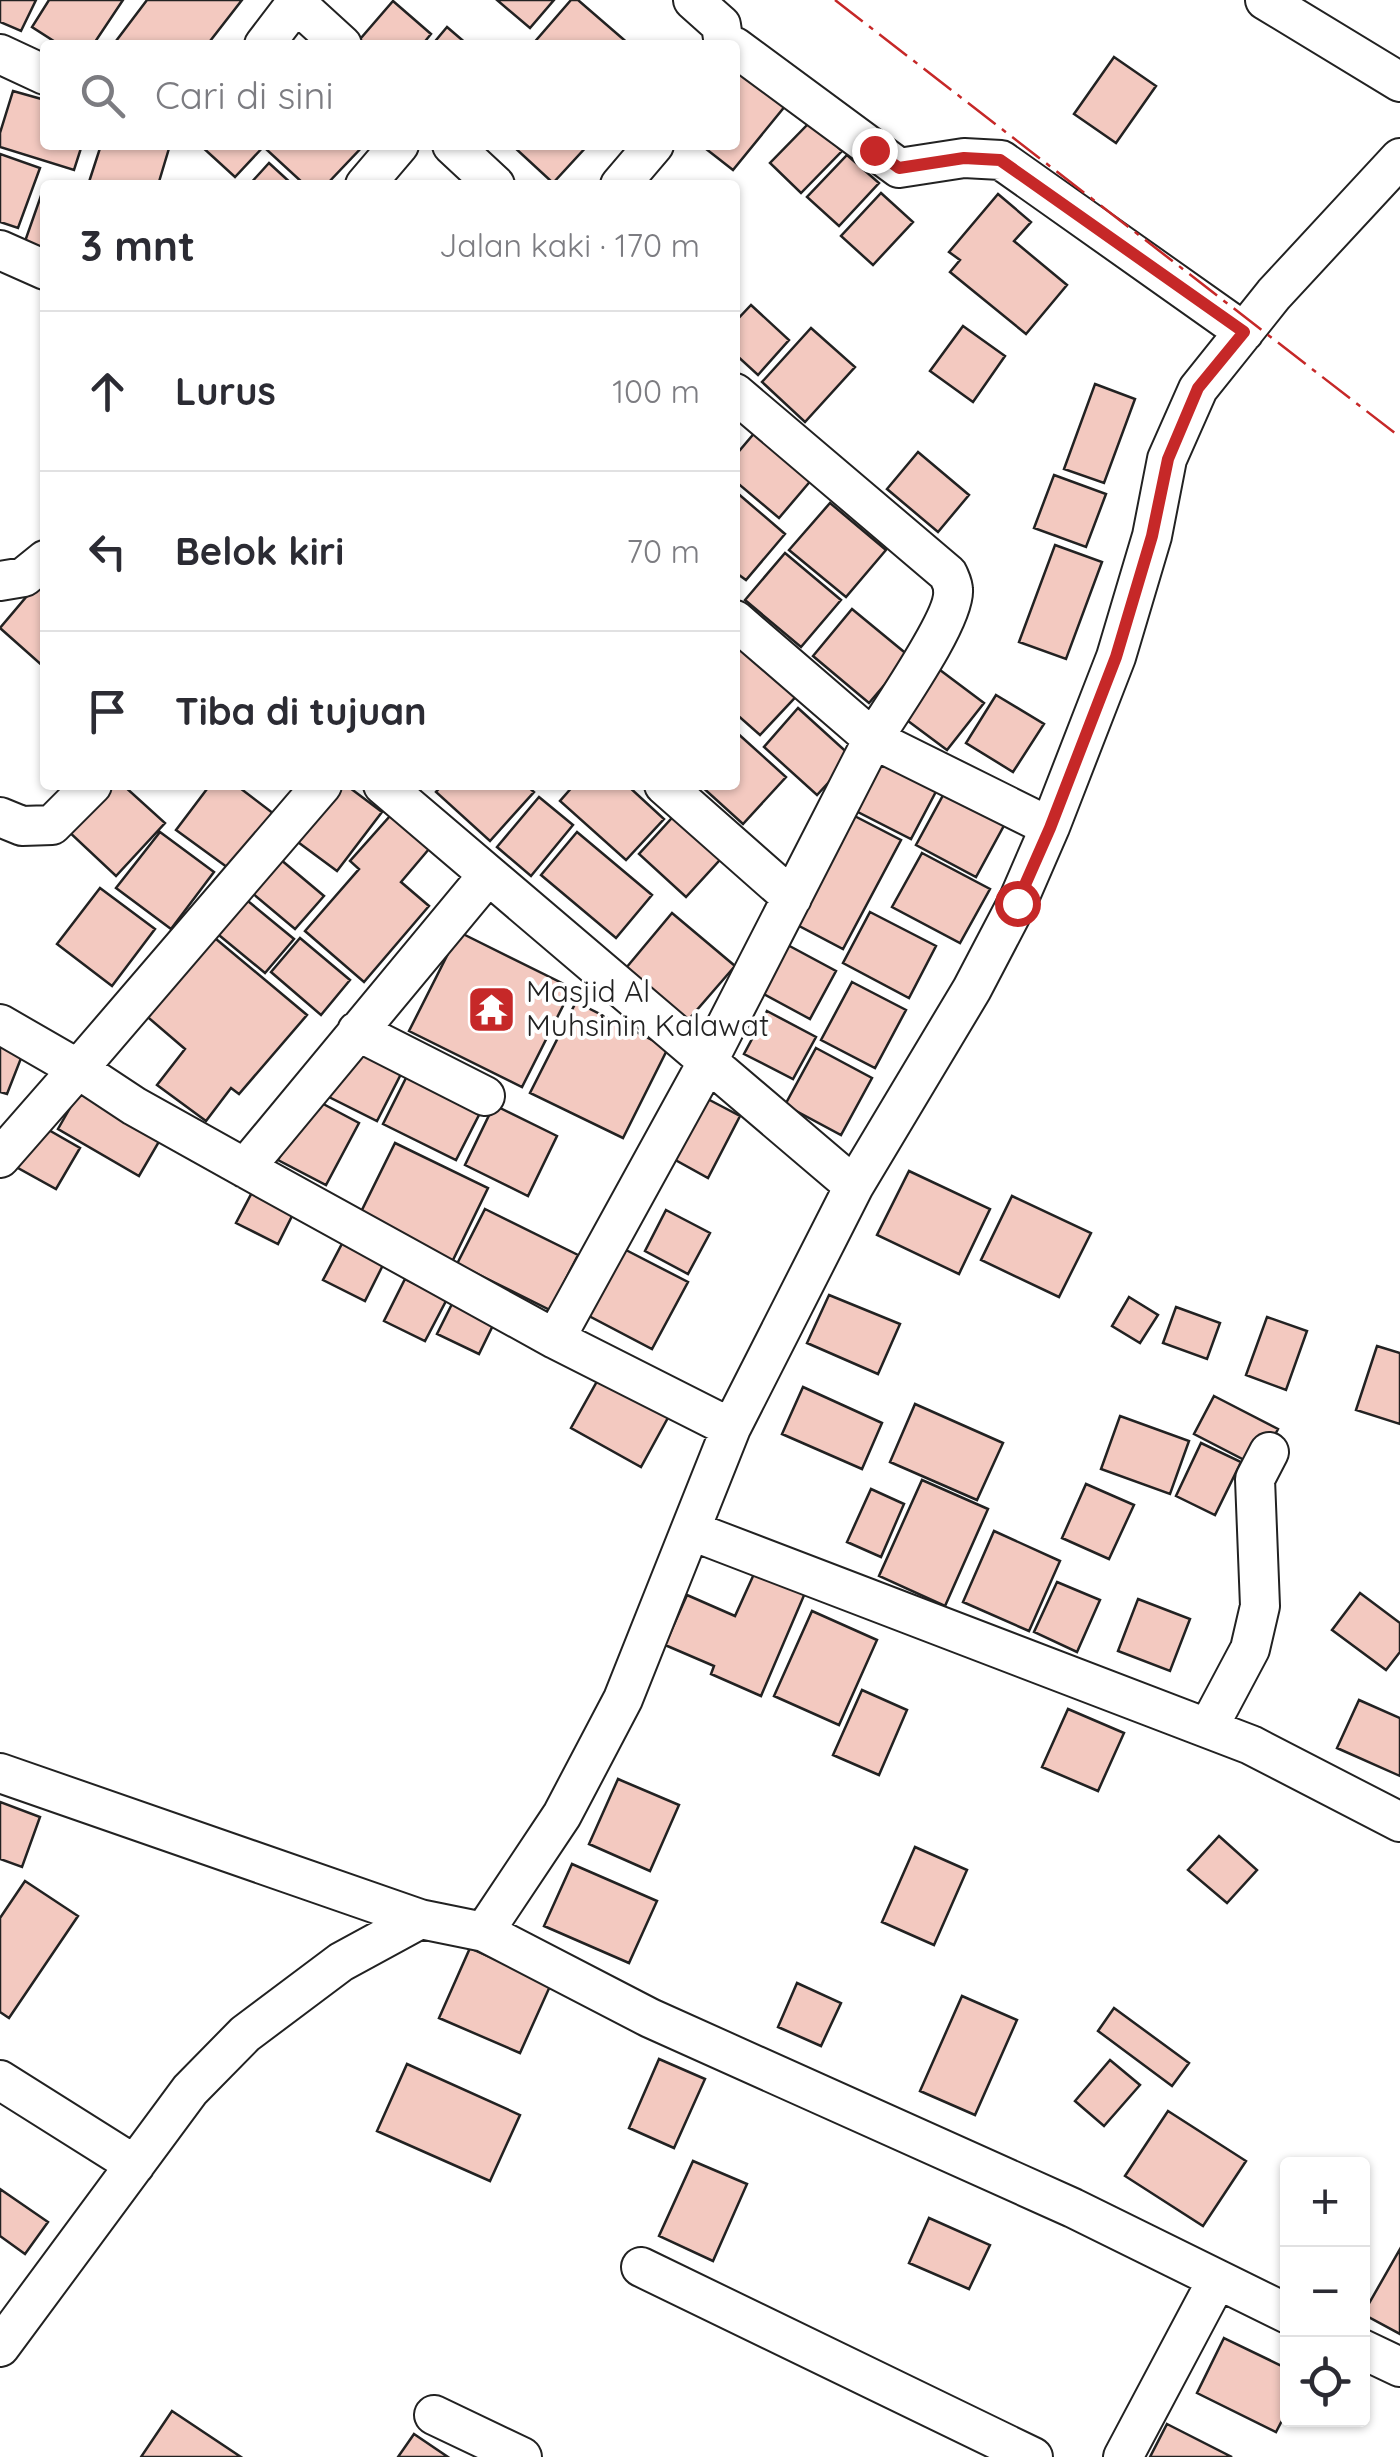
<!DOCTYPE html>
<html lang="id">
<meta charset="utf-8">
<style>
body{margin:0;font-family:Quicksand,sans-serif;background:#f2f2f3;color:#2b2b33}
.controls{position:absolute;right:30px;bottom:30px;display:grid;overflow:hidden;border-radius:10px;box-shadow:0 2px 8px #0004}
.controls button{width:90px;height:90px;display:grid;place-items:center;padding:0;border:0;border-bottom:2px solid #e1e1e2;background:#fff;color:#2b2b33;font:50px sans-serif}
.stop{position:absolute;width:30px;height:30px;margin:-22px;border:8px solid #c62828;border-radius:50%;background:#fff}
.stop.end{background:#c62828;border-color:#fff;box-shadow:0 2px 10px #0008}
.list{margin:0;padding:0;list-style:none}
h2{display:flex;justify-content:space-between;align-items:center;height:130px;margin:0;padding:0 40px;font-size:42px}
h2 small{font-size:32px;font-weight:400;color:#7c7c81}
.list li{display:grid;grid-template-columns:65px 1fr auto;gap:30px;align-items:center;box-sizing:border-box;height:160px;padding:0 40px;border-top:2px solid #e1e1e2}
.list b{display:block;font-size:38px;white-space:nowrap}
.list em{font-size:32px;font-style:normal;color:#7c7c81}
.icon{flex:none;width:55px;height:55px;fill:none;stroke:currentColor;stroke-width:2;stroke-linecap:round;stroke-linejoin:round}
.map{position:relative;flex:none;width:1400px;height:2457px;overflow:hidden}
.search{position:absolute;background:#fff;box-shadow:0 2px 8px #0004;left:40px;top:40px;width:700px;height:110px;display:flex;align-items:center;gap:25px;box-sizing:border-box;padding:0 35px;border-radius:10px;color:#7c7c81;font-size:38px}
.panel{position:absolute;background:#fff;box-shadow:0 2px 8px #0004;left:40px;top:180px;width:700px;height:610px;border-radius:10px}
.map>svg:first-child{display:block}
</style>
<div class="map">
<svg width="1400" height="2457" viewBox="0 0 1400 2457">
<rect width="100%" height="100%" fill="#fff"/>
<path fill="#f3c9c0" stroke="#222" stroke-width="2.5" d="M0,0H36L21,31L0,22Z
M49,0H123L93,45H60L32,27Z
M147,0H242L207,45H113Z
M497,0H554L530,28Z
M571,0H578L630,45H532Z
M393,1L431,34L422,45H355Z
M447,27L468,45H432Z
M1114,57L1156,86L1116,143L1074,114Z
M735,69L790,100L733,170L701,145H735Z
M13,91L45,100V145H82L74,170L0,147V133Z
M811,121L842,151L801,193L770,163Z
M101,145H170L158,185H88Z
M200,145H265L235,177Z
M272,145H364L326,185H305L267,150Z
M516,145H588L553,183L514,147Z
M0,154L40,168L18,228L0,222Z
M847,155L879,183L839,226L807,197Z
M269,163L293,185H249Z
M43,190L45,191V255L23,247Z
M881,193L913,222L873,265L841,236Z
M998,194L1031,222L1014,241L1067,285L1026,334L950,272L960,260L949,252Z
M751,305L789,340L758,375L735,354V322Z
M963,326L1005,356L973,402L930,371Z
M811,328L855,367L805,422L762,382Z
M1095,384L1135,399L1104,483L1064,469Z
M762,424L819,471L779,518L735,481V456Z
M918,452L969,495L938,532L887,489Z
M1054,475L1106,494L1086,547L1034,528Z
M735,491L785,534L746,580L735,572Z
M830,503L886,550L846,597L789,550Z
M1055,545L1102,562L1066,659L1019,642Z
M785,553L841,600L801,647L745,600Z
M38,583L45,588V668L0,628Z
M852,609L909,656L869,703L813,656Z
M735,633L803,689L760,735L735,713Z
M936,667L984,703L947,750L900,715Z
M996,695L1044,724L1013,772L966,743Z
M798,708L852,757L817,795L764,747Z
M735,731L786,777L743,824L700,785H735Z
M881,750L941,782L911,839L850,808Z
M108,785H123L165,823L116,876L67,830Z
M210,785H236L274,814L231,870L176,830Z
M325,785H346L382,812L337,871L287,834Z
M442,785H526L534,792L490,841L436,792Z
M574,785H627L664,819L626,860L560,801Z
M947,788L1007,820L976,877L916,845Z
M539,797L573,825L531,876L497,847Z
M681,808L728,851L686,897L639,854Z
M841,809L901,840L843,949L784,918Z
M390,816L429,849L401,882L429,906L364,982L305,931L359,869L350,861Z
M160,832L214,872L171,929L116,888Z
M577,832L652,895L616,938L541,875Z
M922,853L990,889L960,943L892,907Z
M274,854L324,896L295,929L245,887Z
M100,888L155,929L112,986L57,944Z
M243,897L294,939L265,973L214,931Z
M870,912L936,946L909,998L843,963Z
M672,913L735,966L683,1026L621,974Z
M459,932L572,988L522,1087L409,1031Z
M210,934L307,1015L239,1094L231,1088L206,1121L157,1085L185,1049L143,1013Z
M300,938L350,980L321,1015L271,972Z
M784,943L836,971L810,1019L758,991Z
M852,982L906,1010L875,1068L821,1040Z
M576,1002L668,1048L623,1138L530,1093Z
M767,1011L816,1037L793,1079L744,1054Z
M0,1032L27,1043L7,1094L0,1092Z
M347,1046L402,1072L377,1121L323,1094Z
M816,1048L872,1078L841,1135L785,1105Z
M407,1076L481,1111L456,1160L383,1124Z
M82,1087L164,1133L139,1176L58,1129Z
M702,1096L740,1116L708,1178L670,1157Z
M312,1098L359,1123L326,1185L278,1160Z
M494,1105L557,1136L528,1196L465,1165Z
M33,1121L80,1148L56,1189L9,1163Z
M395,1143L488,1188L452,1262L359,1216Z
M909,1171L990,1209L959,1274L877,1235Z
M258,1181L299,1202L278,1244L236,1223Z
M1012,1196L1091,1233L1059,1297L981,1260Z
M485,1209L578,1255L550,1310L457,1264Z
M666,1210L710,1233L688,1274L645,1251Z
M345,1238L386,1259L365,1301L323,1280Z
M624,1249L688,1282L652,1349L589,1316Z
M405,1279L447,1299L425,1341L384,1321Z
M458,1292L499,1313L479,1354L437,1334Z
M829,1295L900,1324L878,1374L807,1343Z
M1129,1297L1158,1315L1140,1343L1112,1326Z
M1176,1307L1220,1323L1207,1359L1163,1343Z
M1267,1317L1307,1331L1286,1390L1246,1375Z
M1377,1346L1400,1353V1424L1356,1410Z
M600,1376L670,1414L641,1467L571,1428Z
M803,1387L882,1423L862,1469L782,1434Z
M1214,1396L1278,1429L1258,1467L1194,1434Z
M915,1404L1003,1443L977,1500L890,1462Z
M1120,1416L1189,1441L1170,1494L1101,1469Z
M1201,1443L1241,1462L1215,1515L1176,1496Z
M922,1480L988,1509L945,1606L879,1576Z
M1086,1484L1134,1505L1109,1559L1062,1538Z
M871,1489L904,1504L881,1557L847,1542Z
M994,1531L1060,1561L1029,1631L963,1602Z
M758,1565L808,1586L761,1696L711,1674L714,1666L665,1645L687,1595L735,1616Z
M1057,1582L1100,1600L1077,1652L1034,1632Z
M1360,1593L1400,1623V1652L1386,1670L1332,1630Z
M1138,1599L1190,1619L1170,1671L1118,1651Z
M812,1611L877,1640L839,1725L774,1696Z
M862,1690L907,1710L879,1775L833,1755Z
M1359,1700L1400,1718V1776L1337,1748Z
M1068,1709L1124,1733L1098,1791L1042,1767Z
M618,1779L679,1805L650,1871L589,1844Z
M0,1802L40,1817L22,1867L0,1859Z
M1219,1836L1257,1870L1227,1903L1188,1870Z
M915,1847L967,1870L934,1945L882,1922Z
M572,1864L657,1901L629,1963L544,1926Z
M25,1881L78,1916L9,2018L0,2012V1918Z
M470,1948L551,1984L520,2053L439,2018Z
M797,1983L841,2003L821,2046L778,2027Z
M962,1996L1017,2020L975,2115L920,2091Z
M1114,2008L1189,2063L1172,2086L1098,2031Z
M659,2059L705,2079L674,2148L629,2128Z
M1110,2060L1140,2085L1104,2126L1075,2101Z
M407,2064L520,2115L490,2181L377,2131Z
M1168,2111L1246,2161L1203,2226L1125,2176Z
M693,2161L747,2184L713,2261L659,2236Z
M0,2189L48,2222L25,2254L0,2236Z
M929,2218L990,2245L969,2289L909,2263Z
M1400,2249V2334L1363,2314Z
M1224,2338L1288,2369V2409L1276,2432L1197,2393Z
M172,2411L241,2457H141Z
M1167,2424L1232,2457H1150Z
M414,2434L448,2457H398Z"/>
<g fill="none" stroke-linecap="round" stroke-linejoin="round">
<defs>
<path id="minor" d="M298,0L296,3L342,45
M693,0L721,25L724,45
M1265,0L1400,82
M264,45L296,3
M735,47L899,168L964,158L1001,160L1244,332
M0,54L45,75
M452,145L495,185
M365,185L399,145
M620,185L654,145
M0,250L45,270
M735,393L948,574C950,579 953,584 953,590C956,618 890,711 873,739L735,620
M0,581L24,577L45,560
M383,785L854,1186
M664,785L792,898
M0,817L22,826L52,825L92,785
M0,1024L78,1069L322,785
M357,1031L485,1096
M0,1158L78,1069L134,1106L245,1168L555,1339L731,1428
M245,1168L488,875
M555,1339L708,1061L873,739L1050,827
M692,1531L1251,1745L1400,1822
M1208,1728L1250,1649L1260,1606L1255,1479L1269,1452
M0,1773L420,1919L484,1932L650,2018L1073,2208L1288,2314
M484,1932L562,1815L623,1699L731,1428L854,1186L972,989L1017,903L1050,827L1116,657L1152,536L1167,459L1198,389L1274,294L1400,158
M0,2080L135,2165
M641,2267L1033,2457
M0,2347L190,2090L245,2034L341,1962L420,1919
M1362,2349L1400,2367
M434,2415L522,2457
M1123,2457L1217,2280"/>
</defs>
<use href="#minor" stroke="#222" stroke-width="42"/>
<use href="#minor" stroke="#fff" stroke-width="38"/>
<path stroke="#c62828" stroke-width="2.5" stroke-dasharray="35 8 5 8" stroke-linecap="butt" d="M835,0L1400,437"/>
</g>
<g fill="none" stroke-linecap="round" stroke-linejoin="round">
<path stroke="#c62828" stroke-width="12" d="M874,150L899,168L964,158L1000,160L1244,332L1198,388L1168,459L1152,536L1116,657L1050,828L1017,903"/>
</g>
<defs>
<symbol id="temple-square" viewBox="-11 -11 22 22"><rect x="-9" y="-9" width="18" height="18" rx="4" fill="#c62828" stroke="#fff"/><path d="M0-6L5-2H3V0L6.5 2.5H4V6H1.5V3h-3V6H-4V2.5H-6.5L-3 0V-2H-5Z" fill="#fff"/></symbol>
</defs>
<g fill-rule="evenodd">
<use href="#temple-square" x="464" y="982" width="55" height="55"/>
</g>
<g text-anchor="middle" stroke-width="8" stroke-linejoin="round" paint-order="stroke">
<g font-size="30" fill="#222" stroke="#fff" text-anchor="start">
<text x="526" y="1002">Masjid Al<tspan x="526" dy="34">Muhsinin Kalawat</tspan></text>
</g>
</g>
</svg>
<div class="controls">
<button>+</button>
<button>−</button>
<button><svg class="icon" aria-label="locate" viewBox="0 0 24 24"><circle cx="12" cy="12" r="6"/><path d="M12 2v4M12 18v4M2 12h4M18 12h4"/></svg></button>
</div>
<div class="stop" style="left:1017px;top:903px"></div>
<div class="stop end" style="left:874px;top:150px"></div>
<div class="search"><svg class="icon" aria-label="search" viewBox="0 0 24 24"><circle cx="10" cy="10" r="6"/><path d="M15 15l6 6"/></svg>Cari di sini</div>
<section class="panel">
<h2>3 mnt<small>Jalan kaki · 170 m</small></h2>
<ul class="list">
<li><svg class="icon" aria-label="ahead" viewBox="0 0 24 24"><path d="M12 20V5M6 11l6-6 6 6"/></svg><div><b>Lurus</b></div><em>100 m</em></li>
<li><svg class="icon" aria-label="left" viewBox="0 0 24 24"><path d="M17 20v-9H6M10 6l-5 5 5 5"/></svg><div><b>Belok kiri</b></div><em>70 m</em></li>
<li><svg class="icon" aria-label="arrive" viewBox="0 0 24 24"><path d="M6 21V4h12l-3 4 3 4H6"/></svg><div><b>Tiba di tujuan</b></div></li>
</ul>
</section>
</div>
